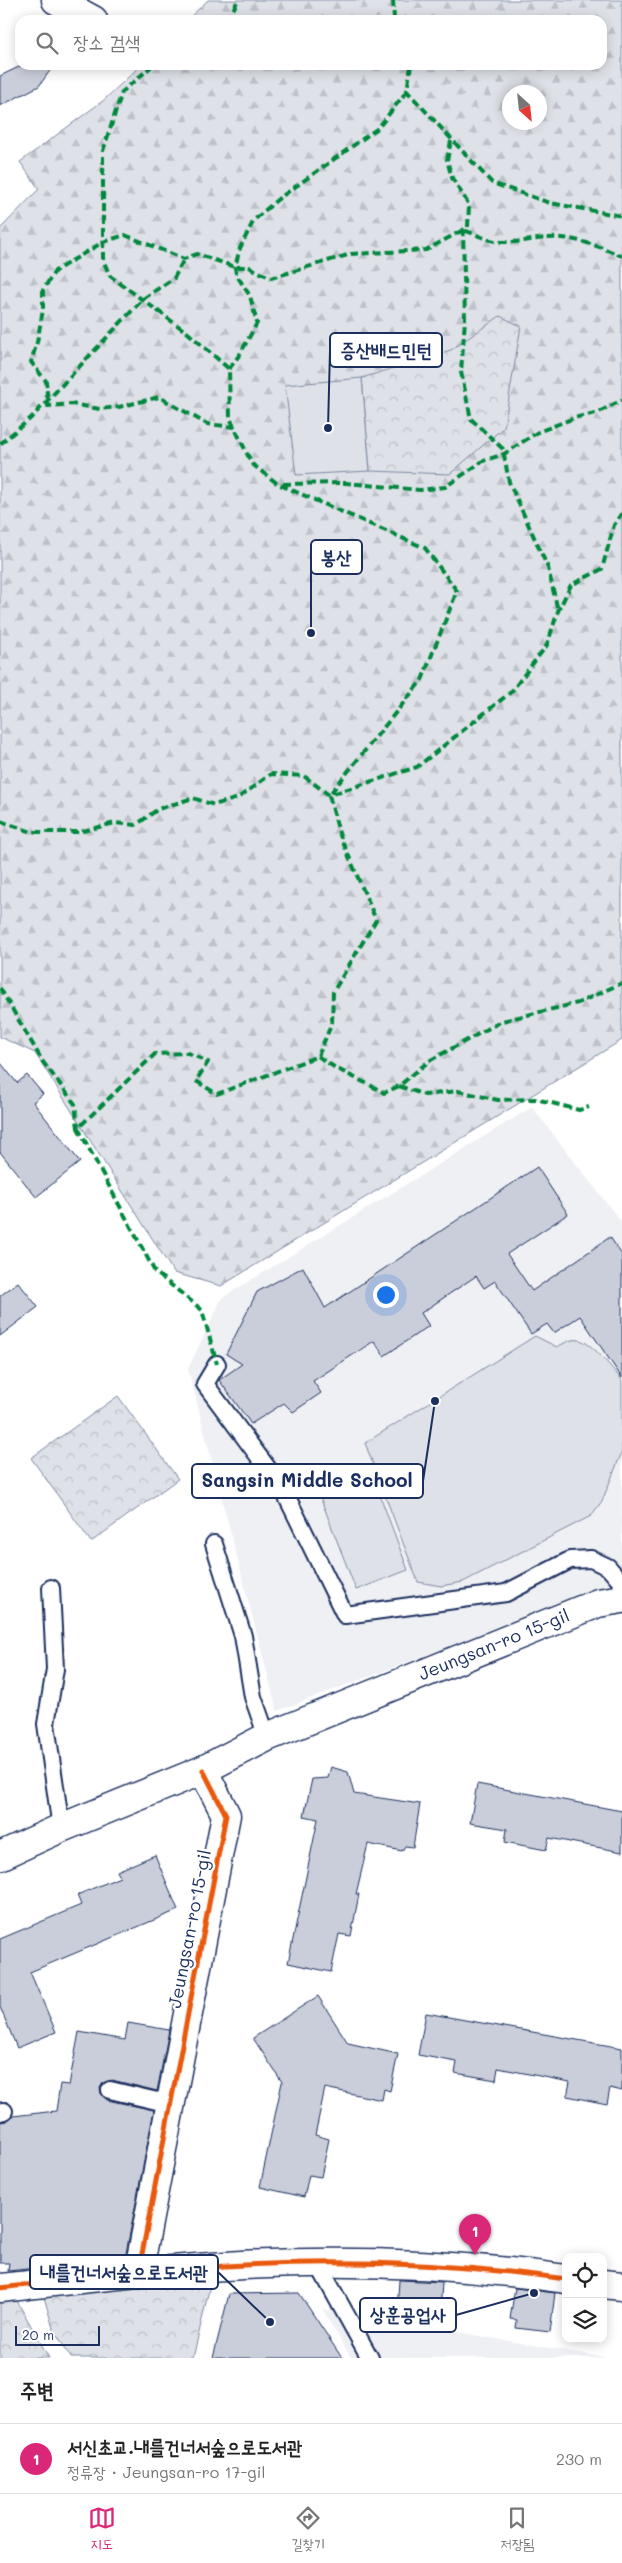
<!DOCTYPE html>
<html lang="ko">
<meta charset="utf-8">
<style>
body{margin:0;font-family:Mali,"Poor Story",sans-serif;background:#f2f2f2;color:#222}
.controls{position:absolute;right:15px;bottom:15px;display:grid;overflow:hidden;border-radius:10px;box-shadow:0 2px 12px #0003}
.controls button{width:45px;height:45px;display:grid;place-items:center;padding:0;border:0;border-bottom:1px solid #e0e0e0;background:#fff;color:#222;font:25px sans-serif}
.compass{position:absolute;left:502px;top:85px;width:45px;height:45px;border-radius:50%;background:#fff;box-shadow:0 2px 12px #0003;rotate:153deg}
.scale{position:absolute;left:15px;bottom:12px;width:85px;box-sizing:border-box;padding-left:5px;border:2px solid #1b2f5e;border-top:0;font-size:14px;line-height:18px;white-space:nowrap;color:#1b2f5e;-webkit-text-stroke:4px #fff;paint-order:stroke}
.you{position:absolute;left:385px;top:1294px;width:18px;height:18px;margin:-12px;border:4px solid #fff;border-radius:50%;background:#1a73e8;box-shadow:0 0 0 8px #1a73e833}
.badge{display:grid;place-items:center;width:32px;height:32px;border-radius:50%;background:#db2777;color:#fff;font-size:16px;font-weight:700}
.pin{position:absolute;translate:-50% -41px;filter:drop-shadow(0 1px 2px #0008)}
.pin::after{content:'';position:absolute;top:26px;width:18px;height:15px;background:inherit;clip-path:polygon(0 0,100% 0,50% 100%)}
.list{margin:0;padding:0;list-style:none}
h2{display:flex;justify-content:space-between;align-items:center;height:65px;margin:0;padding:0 20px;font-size:21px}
h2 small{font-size:16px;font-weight:400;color:#767676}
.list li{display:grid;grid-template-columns:32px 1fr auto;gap:15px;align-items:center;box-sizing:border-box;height:70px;padding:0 20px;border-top:1px solid #e0e0e0}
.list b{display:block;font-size:19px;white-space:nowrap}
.list p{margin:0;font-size:16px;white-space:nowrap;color:#767676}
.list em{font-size:16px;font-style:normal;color:#767676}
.icon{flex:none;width:28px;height:28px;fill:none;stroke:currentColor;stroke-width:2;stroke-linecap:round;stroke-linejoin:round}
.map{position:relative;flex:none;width:622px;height:2358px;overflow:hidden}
.search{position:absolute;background:#fff;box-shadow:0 2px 12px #0003;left:15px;right:15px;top:15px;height:55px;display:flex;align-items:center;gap:12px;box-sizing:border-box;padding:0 18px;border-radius:15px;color:#767676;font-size:19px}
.sheet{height:135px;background:#fff}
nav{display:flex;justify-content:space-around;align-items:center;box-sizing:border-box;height:70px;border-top:1px solid #e0e0e0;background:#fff;font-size:14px;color:#767676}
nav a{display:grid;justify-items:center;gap:2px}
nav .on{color:#db2777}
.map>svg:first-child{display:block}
</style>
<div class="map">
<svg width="622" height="2358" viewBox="0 0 622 2358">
<defs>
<pattern id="forest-firs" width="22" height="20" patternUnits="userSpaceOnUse" patternTransform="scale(1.25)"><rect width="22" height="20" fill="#dee1e7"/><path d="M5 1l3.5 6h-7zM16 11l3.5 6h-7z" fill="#bec1c9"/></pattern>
<pattern id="park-crowns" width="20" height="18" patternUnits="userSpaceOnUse" patternTransform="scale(1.25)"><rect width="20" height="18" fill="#dee1e7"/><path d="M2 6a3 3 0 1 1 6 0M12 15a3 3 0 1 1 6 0" fill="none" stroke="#bec1c9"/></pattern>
</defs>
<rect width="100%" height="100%" fill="#fff"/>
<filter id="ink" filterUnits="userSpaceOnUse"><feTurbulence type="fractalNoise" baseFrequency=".02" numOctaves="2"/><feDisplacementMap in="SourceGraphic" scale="10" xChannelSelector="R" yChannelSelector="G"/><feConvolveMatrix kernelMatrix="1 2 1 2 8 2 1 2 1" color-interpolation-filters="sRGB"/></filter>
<g filter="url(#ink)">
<path fill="#eff0f4" d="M532,1107L622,1223V1582L277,1711L188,1369L222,1298Z
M322,2309L608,2358H351Z"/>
<path fill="url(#forest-firs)" stroke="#7c88a2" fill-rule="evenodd" d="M208,0H622V1040L221,1286L174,1273L35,1053L0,1037V229L39,189L20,162L104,100L141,65H602V20H187ZM510,92H540V122H510Z"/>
<path fill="url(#park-crowns)" stroke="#7c88a2" d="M500,316L521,326L504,427L450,474L370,471L362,378L451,350Z
M118,1396L178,1479L91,1542L31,1458Z
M212,2277L193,2358H71L53,2328L43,2294Z
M17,2301L49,2358H0V2302Z"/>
<path fill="#dee1e7" stroke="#7c88a2" d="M362,378L370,471L296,475L285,385Z
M535,1336L557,1347C563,1344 571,1338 579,1340C592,1342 613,1370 622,1380V1452L602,1501L591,1516L463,1582L441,1586L418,1582L365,1443Z
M370,1469L408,1570L356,1590L317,1489Z"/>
<path fill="#caceda" stroke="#1b2f5e" d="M23,65H54L39,86L0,106V76Z
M0,1062L17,1083L27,1075L43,1094L33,1102L80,1162L36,1197L0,1152Z
M537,1167L568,1214L507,1254L532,1291L610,1237L622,1255V1378L580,1316L554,1333L547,1324L531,1334L495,1281L484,1288L476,1276L421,1313L429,1326L384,1356L374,1341L313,1381L321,1393L293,1412L284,1403L251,1424L219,1380L242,1364L226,1354L257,1292L303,1267L325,1308Z
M18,1282L38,1307L0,1336V1296Z
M331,1767L348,1772L354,1794L420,1804L413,1847L405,1846L402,1851L368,1844L356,1894H359L351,1936L339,1934L331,1972L288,1963L318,1819L304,1816L312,1779L328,1778Z
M477,1784L622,1811V1852L549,1838L546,1850L505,1842L507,1829L470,1823Z
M155,1855L178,1910L30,1972L56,2032L17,2048L0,2007V1939L81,1905L77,1895L120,1877L117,1871Z
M318,1996L348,2043L398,2054L390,2091L384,2089L382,2100L325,2088L315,2135L329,2139L321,2177L309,2175L304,2197L260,2187L282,2082L253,2038Z
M426,2013L622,2048V2091L610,2088L607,2104L567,2096L570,2082L498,2068L496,2080L455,2073L457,2062L418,2055Z
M128,2023L169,2030L157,2091L112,2080L103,2083L100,2088L101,2093L107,2100L154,2110L125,2258L90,2262L56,2258L55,2266L8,2271L9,2263H0V2122L7,2121L13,2116L56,2111L60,2084L69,2085L79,2032L125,2040Z
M399,2280L442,2282L440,2314L397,2312Z
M515,2288L555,2293L550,2332L516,2328L517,2320L510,2319Z
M299,2293L342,2358H213L229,2294Z"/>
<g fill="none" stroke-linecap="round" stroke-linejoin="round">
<defs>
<path id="lane" d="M217,1364L205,1384L283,1489L345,1615L506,1593L570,1560L591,1559L608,1567L622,1583
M214,1544L243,1636L253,1697L267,1737
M51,1588L55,1669L46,1724L61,1828
M110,2090L157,2101L173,2097
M0,2112L4,2111
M318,2264L370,2358"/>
<path id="street" d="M56,0L93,20
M141,2272V2259L226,1815L203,1770
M603,2284L622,2286
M0,2288C75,2280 150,2270 226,2266C339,2259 454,2263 566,2279"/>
<path id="secondary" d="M0,1856L61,1828L203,1770L267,1737L598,1603L622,1599"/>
</defs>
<use href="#lane" stroke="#1b2f5e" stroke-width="20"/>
<use href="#street" stroke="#1b2f5e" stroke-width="31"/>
<use href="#secondary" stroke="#1b2f5e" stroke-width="31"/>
<use href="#lane" stroke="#fff" stroke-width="16"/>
<use href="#street" stroke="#fff" stroke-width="28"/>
<use href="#secondary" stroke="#fff" stroke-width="28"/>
<path stroke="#00873e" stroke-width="4" stroke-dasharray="8 4" stroke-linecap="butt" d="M393,0L394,20
M228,20L238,0
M153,65L122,92L103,151V260L110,276L188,333L229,369L230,418L252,464L278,484L425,548L457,591L422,680L329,795L339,833L376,920L333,992L332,1023L318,1056L217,1094L196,1081L208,1062L188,1053L155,1054L78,1128L155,1272L202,1310L217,1364
M411,65L407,91L492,183L550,203L622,216
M451,141L447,160L452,178L469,205L468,227L463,230L465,320L461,372L471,419L503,449L509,482L548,568L558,611
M229,369L240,354L257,323L250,296L236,274L235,267L240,248L254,220L278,199L378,128L407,91
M235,427L207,424L159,397L119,407L100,409L72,404L48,406L46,381L31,362L37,342L43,310V290L55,271L103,242L125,235L184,259L197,254L235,267H249L271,278L351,254L426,250L463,230C476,234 490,242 504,242C524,243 542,236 562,238C583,240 603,248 622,256
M0,444L31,418L143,299L174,278L184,259
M283,484L346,483L420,490L445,487L483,461L504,454L538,432L574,418L599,412L622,400
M0,821L32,832H79L115,823L136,825L158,809L193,798L214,805L238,798L271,774L304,776L329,795L417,767L511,692L547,645L558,611L571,585L602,569L614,525L622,513
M0,988L43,1062L75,1104L78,1128
M318,1056C338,1072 363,1080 384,1093L399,1086L429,1061L502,1021L578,1003L622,983
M399,1086L425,1095L458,1091L498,1100L536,1099L579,1110L589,1107"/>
<defs>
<path id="cycleway" d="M141,2272V2259L226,1815L203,1770
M0,2288C75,2280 150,2270 226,2266C339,2259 454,2263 566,2279"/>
</defs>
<use href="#cycleway" stroke="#fff" stroke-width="8"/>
<use href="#cycleway" stroke="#e8590c" stroke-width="5"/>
</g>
</g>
<g text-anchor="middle" stroke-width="5" stroke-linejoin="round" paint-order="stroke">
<g font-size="18" fill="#1b2f5e" stroke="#fff">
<text transform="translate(494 1645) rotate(-22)" y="6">Jeungsan-ro 15-gil</text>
<text transform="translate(190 1929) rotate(-79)" y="6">Jeungsan-ro 15-gil</text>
</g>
</g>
<path fill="none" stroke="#1b2f5e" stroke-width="2" d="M328 428L330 350M311 633L311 557M435 1401L423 1481M270 2322L218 2272M534 2293L456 2315"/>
<g fill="#1b2f5e" stroke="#fff" stroke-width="2">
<circle cx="328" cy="428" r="5"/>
<circle cx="311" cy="633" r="5"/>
<circle cx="435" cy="1401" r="5"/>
<circle cx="270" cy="2322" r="5"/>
<circle cx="534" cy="2293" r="5"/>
</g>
<g fill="#fff" stroke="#1b2f5e" stroke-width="2">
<rect x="330" y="333" width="112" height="34" rx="5"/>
<rect x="311" y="540" width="51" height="34" rx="5"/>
<rect x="192" y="1464" width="231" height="34" rx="5"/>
<rect x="30" y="2255" width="188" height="34" rx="5"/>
<rect x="360" y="2298" width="96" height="34" rx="5"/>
</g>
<g font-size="19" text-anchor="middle" font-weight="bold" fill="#1b2f5e">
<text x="386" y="357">증산배드민턴</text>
<text x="336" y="564">봉산</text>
<text x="307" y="1487">Sangsin Middle School</text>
<text x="124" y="2279">내를건너서숲으로도서관</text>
<text x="408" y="2321">상훈공업사</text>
</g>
</svg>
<div class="controls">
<button><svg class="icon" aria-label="locate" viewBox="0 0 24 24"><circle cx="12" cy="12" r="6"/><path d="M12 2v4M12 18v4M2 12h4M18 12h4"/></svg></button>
<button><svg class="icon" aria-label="layers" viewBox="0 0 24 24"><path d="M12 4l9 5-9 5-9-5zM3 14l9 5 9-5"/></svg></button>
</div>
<svg class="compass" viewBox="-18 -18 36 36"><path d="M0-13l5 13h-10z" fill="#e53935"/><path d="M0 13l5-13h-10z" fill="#767676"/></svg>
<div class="scale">20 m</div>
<div class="you"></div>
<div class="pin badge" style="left:475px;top:2255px">1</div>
<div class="search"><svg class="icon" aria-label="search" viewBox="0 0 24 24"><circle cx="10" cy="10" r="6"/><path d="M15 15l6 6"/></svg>장소 검색</div>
</div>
<section class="sheet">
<h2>주변<small></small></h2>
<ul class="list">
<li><span class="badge">1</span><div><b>서신초교.내를건너서숲으로도서관</b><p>정류장 · Jeungsan-ro 17-gil</p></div><em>230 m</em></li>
</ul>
</section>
<nav>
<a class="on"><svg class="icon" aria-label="map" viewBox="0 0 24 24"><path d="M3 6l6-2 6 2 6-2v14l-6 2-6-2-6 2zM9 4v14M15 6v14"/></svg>지도</a>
<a><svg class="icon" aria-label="directions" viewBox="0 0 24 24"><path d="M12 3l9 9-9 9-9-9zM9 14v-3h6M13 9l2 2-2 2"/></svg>길찾기</a>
<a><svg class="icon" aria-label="saved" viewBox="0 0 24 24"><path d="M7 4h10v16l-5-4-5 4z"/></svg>저장됨</a>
</nav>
